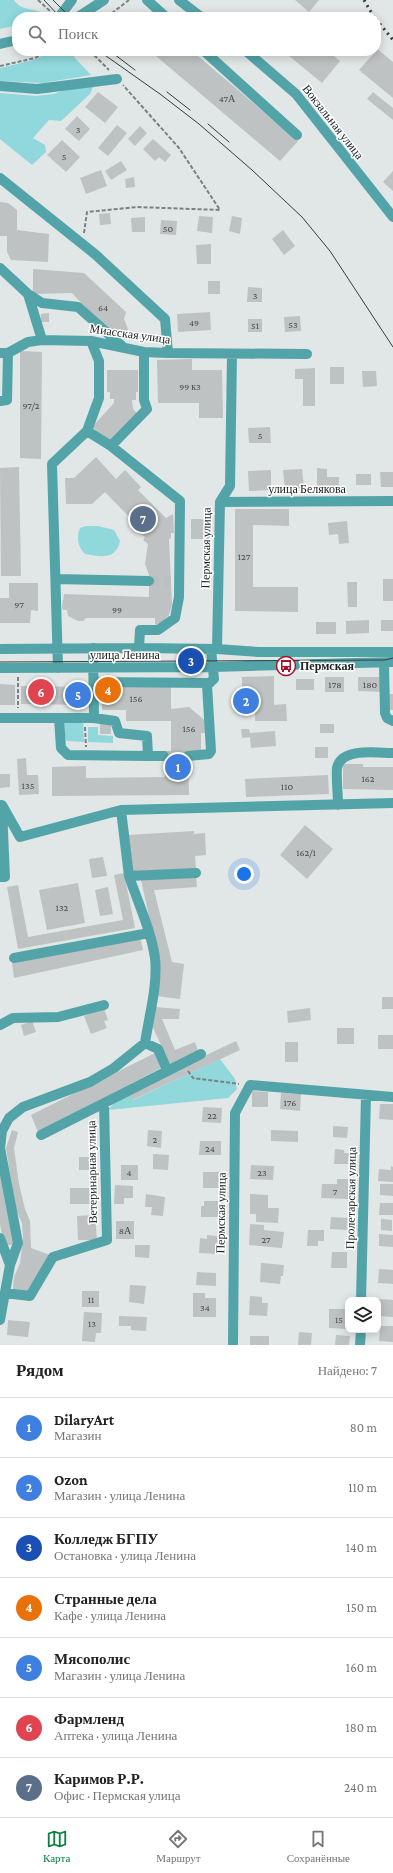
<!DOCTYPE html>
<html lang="ru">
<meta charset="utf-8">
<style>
body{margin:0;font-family:"Crimson Pro",serif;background:#f6f6f6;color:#222}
.controls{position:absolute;right:12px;bottom:12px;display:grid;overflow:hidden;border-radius:8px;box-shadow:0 2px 10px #0003}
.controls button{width:36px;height:36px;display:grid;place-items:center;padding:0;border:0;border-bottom:1px solid #e0e0e0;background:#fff;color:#222;font:20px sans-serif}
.you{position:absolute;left:244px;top:874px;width:14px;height:14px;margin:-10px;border:3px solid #fff;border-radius:50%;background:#1a73e8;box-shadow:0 0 0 6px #1a73e833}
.badge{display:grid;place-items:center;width:26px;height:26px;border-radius:50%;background:#0b8043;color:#fff;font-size:13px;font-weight:700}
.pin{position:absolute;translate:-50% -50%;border:2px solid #fff;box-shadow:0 1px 4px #0006}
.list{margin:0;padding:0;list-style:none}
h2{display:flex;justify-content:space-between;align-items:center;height:52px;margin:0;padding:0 16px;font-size:17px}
h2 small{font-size:13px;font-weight:400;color:#767676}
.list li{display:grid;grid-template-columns:26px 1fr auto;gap:12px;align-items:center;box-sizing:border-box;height:60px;padding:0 16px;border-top:1px solid #e0e0e0}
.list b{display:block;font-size:15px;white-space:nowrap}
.list p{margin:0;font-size:13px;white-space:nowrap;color:#767676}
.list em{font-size:13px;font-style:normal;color:#767676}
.icon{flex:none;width:22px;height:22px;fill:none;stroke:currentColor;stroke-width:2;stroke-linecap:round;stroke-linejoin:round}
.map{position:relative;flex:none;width:393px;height:1345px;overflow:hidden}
.search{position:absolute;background:#fff;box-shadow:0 2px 10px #0003;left:12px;right:12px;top:12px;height:44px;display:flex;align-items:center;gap:10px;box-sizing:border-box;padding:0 14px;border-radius:16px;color:#767676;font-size:15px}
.sheet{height:472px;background:#fff}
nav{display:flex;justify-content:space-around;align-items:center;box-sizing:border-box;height:56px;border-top:1px solid #e0e0e0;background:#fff;font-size:11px;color:#767676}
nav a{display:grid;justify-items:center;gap:2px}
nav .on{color:#0b8043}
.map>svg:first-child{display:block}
</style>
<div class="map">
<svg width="393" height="1345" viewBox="0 0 393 1345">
<rect width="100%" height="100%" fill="#e1e6e6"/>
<path fill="#90d8dc" d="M0,0H14C21,11 33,8 43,13L39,17H17V25L0,29Z
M54,51H79L74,57L91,75L43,83L0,81V68L33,60Z
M90,84L93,87L90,94L61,121L49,120L33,138L45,145L46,152L32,165L0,139V93L36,96L54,94L71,87Z
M86,526H98L114,530L120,541C116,560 101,557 85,554C78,547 76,538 80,528Z
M64,719L83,720L84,742L67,741L65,738Z
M88,727H98V735L113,736V743L88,742Z
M220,1059L235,1079L237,1089L228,1098L108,1110L119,1098L128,1092L133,1100Z"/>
<path fill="#bec2c2" d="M295,0H319L309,12Z
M376,48L393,62V98L359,70L376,51Z
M160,51H192L298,141L280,161L156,56Z
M283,51H328L340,61L322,83Z
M98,92L118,107L105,123L85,107Z
M373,92L393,108V120L367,99Z
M77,116L90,129L79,141L65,129Z
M117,125L127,133L108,156L98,148Z
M140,126L147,133L135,146L128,139Z
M153,139L171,155L165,162L159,157L155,161L143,149Z
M62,140L80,157L66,172L47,155Z
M121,161L127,170L111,180L105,171Z
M101,170L107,186L86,194L80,178Z
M393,171V191L383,182Z
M134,177L135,187L126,188L125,179Z
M0,202L8,203L17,210V230L49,234L48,262L11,260L7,252V236H0Z
M110,213L111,224L100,225L99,214Z
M199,216L213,217L212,233L197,231Z
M232,216L242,218L240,234L229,231Z
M145,217V232H132L131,218Z
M161,220L177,221L176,235L160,234Z
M283,230L295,246L284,255L272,239Z
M211,244V264H197L196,245Z
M33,269L84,273L126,312L124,319L128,329L126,336L120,338L114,329L107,330L72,293L33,294Z
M208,281H220V294H208Z
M248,287L262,288V302H247Z
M210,312L211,330L178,332L177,314Z
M49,313V322H41V314Z
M300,316L301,331L285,332L284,317Z
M248,319H262V332H248Z
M20,351L42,352L41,459L20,458Z
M192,359V370H222L223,418H199V403H158L157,360Z
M330,367H344V384H330Z
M315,368V406H303V379H295V369Z
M107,370H138V392H136V400H132L133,409L139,415L109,443L92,427L114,403V399H110V392H107Z
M362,371H376L377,386L363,387Z
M270,427L271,443H249L248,428Z
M96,457L116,479L125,470L141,487L138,490L166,518L173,514L174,533H171V538L169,539L172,605L169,615L162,622L155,625V618H86L83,621H78L68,616L67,610H63L62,607L64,594L149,597V575L145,564L148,544L143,540L145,537L135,529L138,526L105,492L92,504H66L65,478H74Z
M19,467L21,576H1L0,468Z
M317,468L327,469V477H339V491L317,490Z
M302,469L304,488L285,490L283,470Z
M271,470V490L249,491L248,471Z
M380,472H393V487H381Z
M356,474H371V485H356Z
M235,509H289V526L253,525V587H298V612L235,611Z
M191,519H212V539H191Z
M347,521L349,543L339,544L338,534L329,535L328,523Z
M383,579H393V601H383Z
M347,582H357V607H348Z
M9,583H38V611L31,610L30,623H0V598H9Z
M369,620V633L346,634V621Z
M381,620H393V631H381Z
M316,622H336V634H316Z
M274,676V705L286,704L287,721H255V713H242V677Z
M325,677H344V692H325Z
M358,677H382V692L358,691Z
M296,679H314V690H296Z
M0,684L15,685V705H0Z
M21,686L93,687L92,705L21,704Z
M102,686H171V709L189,707L208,723V733H201V753H188L189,795L52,796V767L86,766V778L165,777L164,753H171V721H126V710H102Z
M389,694H393V710H389Z
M100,723H111V734H100Z
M320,724H334V733H320Z
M241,729H249L250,733L275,731L276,746L251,748L250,737L242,738Z
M315,747H328V758H315Z
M26,758L27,775H38L39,794L19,795L17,759Z
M343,764H363V767H393V790L343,789Z
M0,774H10V787L0,788Z
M328,775L329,794L246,797L245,779Z
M305,825L333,849L307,879L280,855Z
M194,831V834L205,833L206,855L195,856L196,869L130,872L127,835Z
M103,857L107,876L92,878L89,859Z
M124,873L135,928L18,949L7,887L18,885L28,937L123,920L114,875Z
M196,877L197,887L154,890L172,962L184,964L180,999L156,996L160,966L141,880Z
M78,883L85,923L47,930L39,890Z
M108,887L113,914L100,916L95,890Z
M140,937L143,950L14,978L12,963Z
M382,997H393V1009H382Z
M155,1007L180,1009L179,1019H162L175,1050L195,1042L198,1051L170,1065L150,1021Z
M104,1008L108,1020L104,1021L107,1028L91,1034L84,1016Z
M310,1008L311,1020L288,1023L287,1011Z
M32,1021L36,1032L24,1036L21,1025Z
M337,1028H354V1044H337Z
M378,1035H393V1049H378Z
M236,1041L240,1050L132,1100L128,1092Z
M285,1042H298V1062H285Z
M155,1053L161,1068L38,1132L31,1115Z
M252,1091L268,1092V1107H252Z
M281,1093L301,1094L300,1111L280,1109Z
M380,1104H393V1120L379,1119Z
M203,1107L222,1108L221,1123L202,1122Z
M333,1126L348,1127L347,1138L333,1137Z
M12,1130L18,1132L14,1148L19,1184L25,1209L30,1221L31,1248L50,1255L27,1291L13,1290L14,1277L20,1263L23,1238L22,1223L16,1210L6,1148Z
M148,1130L162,1131L161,1148L147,1146Z
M271,1130L298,1131V1142L271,1141Z
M200,1141H221V1155H199Z
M335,1149L344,1150V1153H349L348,1164H334Z
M153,1154L169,1155L168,1170L153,1169Z
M79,1157H94V1170H79Z
M121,1165H138V1180H121Z
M251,1165L274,1166L273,1180L250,1179Z
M391,1166L393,1167V1182L378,1181L379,1169L391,1170Z
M0,1168L15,1244L4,1246L0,1224Z
M203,1172H219V1188H203Z
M337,1179H348V1199L321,1198L322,1184H337Z
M380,1184H393V1196L380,1195Z
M115,1185L133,1186V1198H124V1204H114Z
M70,1188H98V1204H70Z
M146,1194L165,1197L163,1216L151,1215L152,1207H145Z
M250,1194L268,1195V1208H279L278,1223L256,1222V1214H250Z
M204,1201H218V1217H201V1206H204Z
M380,1203H393V1215H379Z
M95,1215L97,1240H78L77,1216Z
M331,1217L348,1218L347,1230L330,1229Z
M381,1219L392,1220V1231L381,1230Z
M116,1221H134V1239H116Z
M250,1224L264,1225V1230L284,1232L282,1248L249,1245Z
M308,1230H324V1241H318V1246H307Z
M379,1234L393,1235V1247L379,1246Z
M207,1235L218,1236V1254L199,1253L200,1238L207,1239Z
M135,1245H150L149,1258L135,1257Z
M332,1252H347V1268H331Z
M261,1263L284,1265L283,1276H281L280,1284L260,1282Z
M379,1269L393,1270V1284L378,1283Z
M197,1272L216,1273V1286L196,1285Z
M130,1285L146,1286L144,1304L129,1302Z
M82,1291H99V1307H82Z
M193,1293H205V1298H216V1317H193Z
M250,1296L262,1297V1303H268L267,1316L249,1315Z
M379,1299L393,1300V1317L378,1316Z
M329,1309H348V1329L329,1328Z
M84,1312L102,1313L101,1333H96L95,1342L82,1341Z
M119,1316L147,1317L146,1331L131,1330V1326H119Z
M8,1320L30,1322L28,1337L7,1335Z
M380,1326H393V1342L379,1341Z
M299,1332L312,1333L311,1345H298Z
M336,1335L350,1336L349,1345H335Z
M250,1336H269V1345H250Z"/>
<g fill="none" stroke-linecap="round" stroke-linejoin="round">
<path stroke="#babfbf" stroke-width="10" stroke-dasharray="10 5" stroke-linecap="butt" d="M149,581H171
M164,756H188"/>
<path stroke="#7d8080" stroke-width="2" stroke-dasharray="4 2" stroke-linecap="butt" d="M38,0L51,12
M107,17L129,0
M90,51L109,70
M118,51H119
M0,66L35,58L49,51
M84,233L87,212L137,207L220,210L179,148L123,85
M18,677V708
M85,727L86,747
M188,1071L193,1078L239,1084"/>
<path stroke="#53a4a9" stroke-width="10" d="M147,0L166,17
M179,0L201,17
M59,17L72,0
M78,17L104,0
M0,44L17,40
M204,51L297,135
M246,51L296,94L393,217
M0,86L37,89L117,79
M0,178L96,255L165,319L168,353
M0,268L28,294L42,303L78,307L122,346
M28,294L42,340
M0,353H8L28,342L42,340L91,341L144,352L168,353L307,354
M0,401L7,400L8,353
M87,431L111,446L147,409L144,400V352
M111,446L180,501L179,597L175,618L158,630H140L139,648
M220,502L393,501
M56,579L149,581
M0,649L139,648L217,649L258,652H393
M217,649L220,502L230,486L232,354
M384,663L385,713L387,718L393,721
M0,668L213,667L393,662
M58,668L52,464L87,431L99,398V361L91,341
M94,682L210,683
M0,718H94L93,648
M59,718L61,748L68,755L148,756L147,736L119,733L115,721L94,718
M148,756H164
M188,756L209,754L211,751L207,685L214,679L211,649
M0,805H2L20,837L121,810L393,803
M338,805C338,793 336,779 337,768C341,747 378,753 393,753
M121,810L129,876
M0,877H5L2,809
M14,958L149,933
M0,1025L13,1018L58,1017L104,1005
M145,1043L158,1049L167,1070
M41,1135L201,1054
M0,1238L10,1265
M5,1293L30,1296L53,1257L107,1240L104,1103
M361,1300L366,1096
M0,1320L10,1265L18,1243L0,1148L2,1131L9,1118L23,1107L90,1082L114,1068L145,1043C149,1016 158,985 155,958C151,930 138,903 129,876L196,873
M233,1345L235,1113L250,1085L393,1097
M360,1345L361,1330"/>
<path stroke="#393b3b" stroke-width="1" d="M44,0L60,17
M53,0L70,17
M99,51L160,94L199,124L252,170L302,217L330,251L393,347
M110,51L135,70
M167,92L190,110
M208,124L229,142
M0,662L385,660L393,658"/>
<path stroke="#393b3b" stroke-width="3" stroke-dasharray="2 4" stroke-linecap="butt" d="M364,0L374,17
M376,19L393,40"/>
</g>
<defs>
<symbol id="bus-ring" viewBox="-11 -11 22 22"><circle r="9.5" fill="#fff" stroke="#a8112a" stroke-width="1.5"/><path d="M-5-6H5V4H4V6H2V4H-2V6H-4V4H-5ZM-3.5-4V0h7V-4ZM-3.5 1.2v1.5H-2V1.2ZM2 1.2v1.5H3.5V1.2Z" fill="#a8112a"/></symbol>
</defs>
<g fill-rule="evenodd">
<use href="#bus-ring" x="275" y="655" width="22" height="22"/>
</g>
<g text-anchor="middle" stroke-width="3" stroke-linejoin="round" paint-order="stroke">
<g font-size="10" fill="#484a4a">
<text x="227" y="102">47А</text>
<text x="78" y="133">3</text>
<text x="64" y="160">5</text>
<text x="168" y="232">50</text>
<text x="255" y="299">3</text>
<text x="103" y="311">64</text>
<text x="194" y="326">49</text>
<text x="293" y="328">53</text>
<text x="255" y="329">51</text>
<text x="190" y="390">99 к3</text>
<text x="31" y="409">97/2</text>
<text x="260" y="439">5</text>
<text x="244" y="560">127</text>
<text x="19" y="608">97</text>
<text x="117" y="613">99</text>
<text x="335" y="688">178</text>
<text x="370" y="688">180</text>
<text x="136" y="702">156</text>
<text x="189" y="732">156</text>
<text x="368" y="782">162</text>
<text x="28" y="789">135</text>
<text x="287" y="790">110</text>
<text x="306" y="856">162/1</text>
<text x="62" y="911">132</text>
<text x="290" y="1106">176</text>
<text x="212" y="1119">22</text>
<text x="155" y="1143">2</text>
<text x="210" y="1152">24</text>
<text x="129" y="1176">4</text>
<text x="262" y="1176">23</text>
<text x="335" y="1195">7</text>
<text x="125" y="1234">8А</text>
<text x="266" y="1243">27</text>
<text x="91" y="1303">11</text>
<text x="205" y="1311">34</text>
<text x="339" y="1323">15</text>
<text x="92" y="1327">13</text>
</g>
<g font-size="12" fill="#202222" stroke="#fff">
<text transform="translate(333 122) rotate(52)" y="4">Вокзальная улица</text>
<text transform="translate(130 334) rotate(8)" y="4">Миасская улица</text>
<text x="307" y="493">улица Белякова</text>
<text transform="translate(206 548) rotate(-89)" y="4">Пермская улица</text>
<text x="125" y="659">улица Ленина</text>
<text transform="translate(92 1172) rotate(-91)" y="4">Ветеринарная улица</text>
<text transform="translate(351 1198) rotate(-89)" y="4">Пролетарская улица</text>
<text transform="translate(221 1213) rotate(-89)" y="4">Пермская улица</text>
</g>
<g font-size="12" font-weight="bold" fill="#202222" stroke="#fff" text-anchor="start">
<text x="300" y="670">Пермская</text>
</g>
</g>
</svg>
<div class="controls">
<button><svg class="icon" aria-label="layers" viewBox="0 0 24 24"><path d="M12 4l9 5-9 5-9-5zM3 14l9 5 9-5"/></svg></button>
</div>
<div class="you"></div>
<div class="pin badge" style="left:178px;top:767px;background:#3f7fe0">1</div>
<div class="pin badge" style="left:246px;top:701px;background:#3f7fe0">2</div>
<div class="pin badge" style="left:191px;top:661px;background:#1a4fb4">3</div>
<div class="pin badge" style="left:108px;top:690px;background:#e8710a">4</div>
<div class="pin badge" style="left:78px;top:695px;background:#3f7fe0">5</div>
<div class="pin badge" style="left:41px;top:692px;background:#e0444e">6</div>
<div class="pin badge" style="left:143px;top:519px;background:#5c6f8a">7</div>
<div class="search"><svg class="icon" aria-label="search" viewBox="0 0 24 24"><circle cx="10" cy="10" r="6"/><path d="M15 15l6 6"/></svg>Поиск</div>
</div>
<section class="sheet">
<h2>Рядом<small>Найдено: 7</small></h2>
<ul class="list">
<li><span class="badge" style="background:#3f7fe0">1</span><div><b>DilaryArt</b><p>Магазин</p></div><em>80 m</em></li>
<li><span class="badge" style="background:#3f7fe0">2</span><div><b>Ozon</b><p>Магазин · улица Ленина</p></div><em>110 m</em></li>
<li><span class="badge" style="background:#1a4fb4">3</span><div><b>Колледж БГПУ</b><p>Остановка · улица Ленина</p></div><em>140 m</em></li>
<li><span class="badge" style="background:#e8710a">4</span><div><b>Странные дела</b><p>Кафе · улица Ленина</p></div><em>150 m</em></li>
<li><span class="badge" style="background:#3f7fe0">5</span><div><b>Мясополис</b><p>Магазин · улица Ленина</p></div><em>160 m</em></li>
<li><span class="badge" style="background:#e0444e">6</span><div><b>Фармленд</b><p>Аптека · улица Ленина</p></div><em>180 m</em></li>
<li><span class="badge" style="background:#5c6f8a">7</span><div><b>Каримов Р.Р.</b><p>Офис · Пермская улица</p></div><em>240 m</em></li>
</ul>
</section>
<nav>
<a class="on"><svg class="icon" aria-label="map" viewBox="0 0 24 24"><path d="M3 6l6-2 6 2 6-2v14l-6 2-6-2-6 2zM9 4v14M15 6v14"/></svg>Карта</a>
<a><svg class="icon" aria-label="directions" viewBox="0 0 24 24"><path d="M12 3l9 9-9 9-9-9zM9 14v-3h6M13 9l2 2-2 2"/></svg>Маршрут</a>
<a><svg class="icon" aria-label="saved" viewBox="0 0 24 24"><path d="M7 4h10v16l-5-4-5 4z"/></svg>Сохранённые</a>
</nav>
